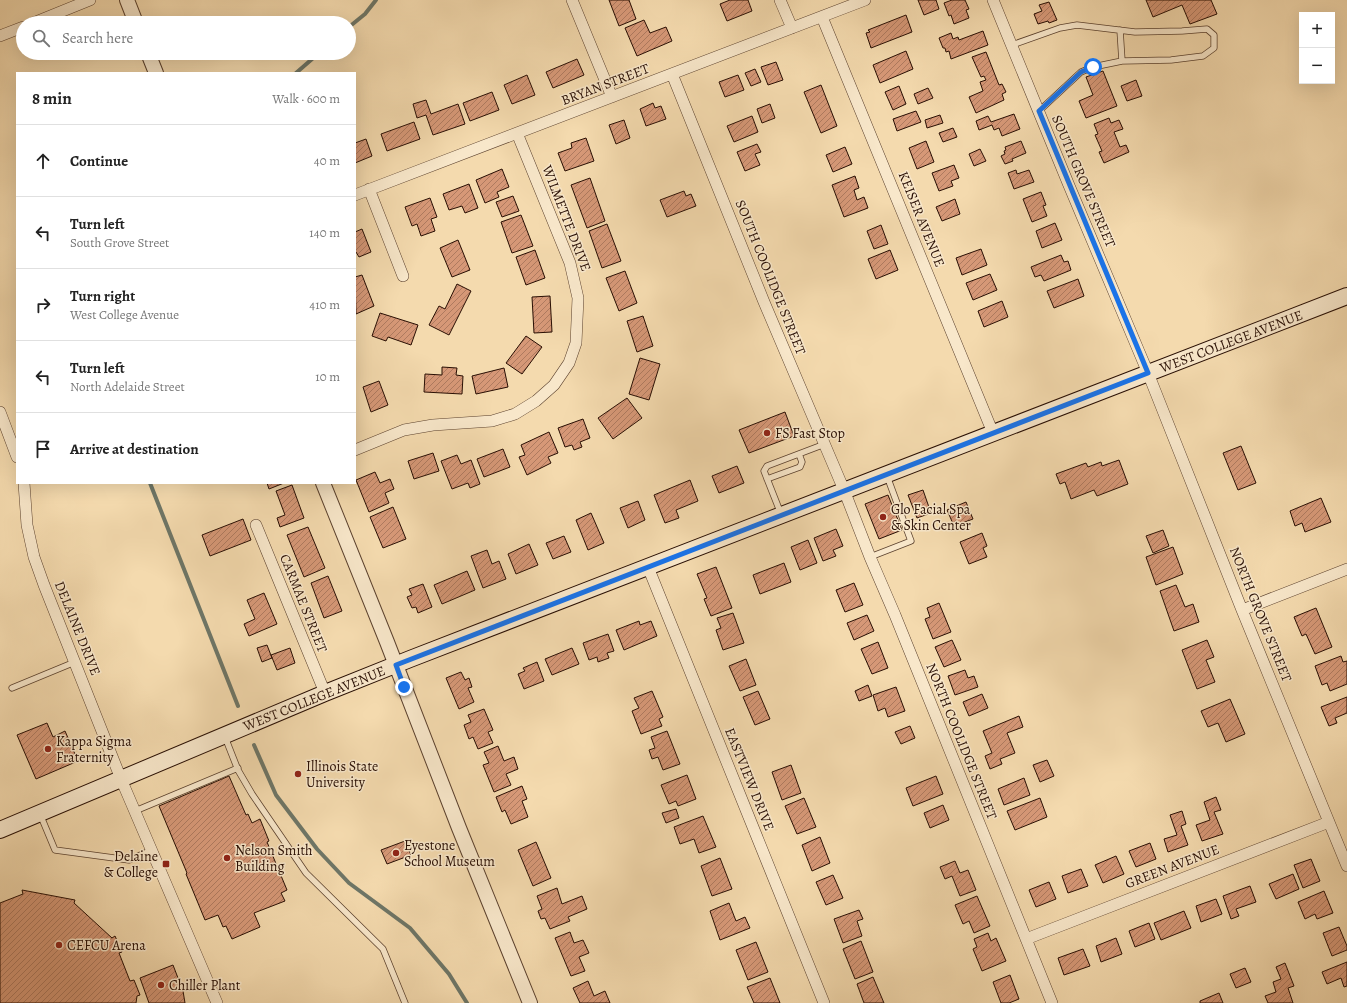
<!DOCTYPE html>
<meta charset="utf-8">
<style>
body{margin:0;font-family:Alegreya,serif;background:#f2f2f2;color:#222}
.controls{position:absolute;right:12px;top:12px;display:grid;overflow:hidden;border-radius:0px;box-shadow:0 4px 16px #0002}
.controls button{width:36px;height:36px;display:grid;place-items:center;padding:0;border:0;border-bottom:1px solid #e0e0e0;background:#fff;color:#222;font:20px sans-serif}
.stop{position:absolute;width:12px;height:12px;margin:-9px;border:3px solid #1a73e8;border-radius:50%;background:#fff}
.stop.end{background:#1a73e8;border-color:#fff;box-shadow:0 1px 4px #0008}
.list{margin:0;padding:0;list-style:none}
h2{display:flex;justify-content:space-between;align-items:center;height:52px;margin:0;padding:0 16px;font-size:17px}
h2 small{font-size:13px;font-weight:400;color:#767676}
.list li{display:grid;grid-template-columns:26px 1fr auto;gap:12px;align-items:center;box-sizing:border-box;height:72px;padding:0 16px;border-top:1px solid #e0e0e0}
.list b{display:block;font-size:15px;white-space:nowrap}
.list p{margin:0;font-size:13px;white-space:nowrap;color:#767676}
.list em{font-size:13px;font-style:normal;color:#767676}
.icon{flex:none;width:22px;height:22px;fill:none;stroke:currentColor;stroke-width:2;stroke-linecap:round;stroke-linejoin:round}
.map{position:relative;flex:none;width:1347px;height:1003px;overflow:hidden}
.search{position:absolute;background:#fff;box-shadow:0 4px 16px #0002;left:16px;top:16px;width:340px;height:44px;display:flex;align-items:center;gap:10px;box-sizing:border-box;padding:0 14px;border-radius:22px;color:#767676;font-size:15px}
.panel{position:absolute;background:#fff;box-shadow:0 4px 16px #0002;left:16px;top:72px;width:340px;height:412px;border-radius:0px}
.map>svg:first-child{display:block}
</style>
<div class="map">
<svg width="1347" height="1003" viewBox="0 0 1347 1003">
<defs>
<pattern id="building-hatch" width="6" height="6" patternUnits="userSpaceOnUse"><rect width="6" height="6" fill="#d69877"/><path d="M-1 1l2-2M0 6l6-6M5 7l2-2" fill="none" stroke="#ae7a5f"/></pattern>
</defs>
<rect width="100%" height="100%" fill="#f4daae"/>
<filter id="stains"><feTurbulence type="fractalNoise" baseFrequency=".005" numOctaves="4"/><feColorMatrix values="0 0 0 0 .2 0 0 0 0 .09 0 0 0 0 .02 0 0 0 .5 -.17"/></filter>
<radialGradient id="worn" r=".72"><stop offset=".6" stop-color="#630" stop-opacity="0"/><stop offset="1" stop-color="#630" stop-opacity=".3"/></radialGradient>
<g fill="none" stroke-linecap="round" stroke-linejoin="round">
<path stroke="#6e7667" stroke-width="4" d="M349,27L365,14L376,0
M296,73L319,53
M150,483L238,706
M254,745L276,795L317,849L349,883L410,928L449,974L467,1003"/>
</g>
<path fill="url(#building-hatch)" stroke="#280e03" d="M609,0H629L636,19L619,26Z
M730,0H748L752,11L727,21L720,4Z
M918,0H936L939,9L924,15Z
M952,0H965L969,9L966,10L969,18L954,24L951,15L949,16L944,3Z
M1146,0H1211L1217,14L1190,24L1182,5L1153,17Z
M1049,2L1057,20L1049,23L1048,21L1038,24L1034,14L1042,11L1039,5Z
M906,15L912,32L871,48L866,33L870,32L868,30Z
M644,20L650,33L666,27L672,41L637,56L625,28Z
M983,31L988,45L951,59L949,51L946,52L945,48H943L939,38L951,33L953,39L958,37L959,40Z
M906,51L913,69L880,83L873,65Z
M986,52L999,85L1002,84L1006,92L1002,94L1004,100L976,113L969,97L983,91L980,82L986,80L984,76L981,77L972,57Z
M577,59L584,75L553,88L546,72Z
M776,62L783,80L768,85L761,67Z
M755,69L761,82L751,86L745,73Z
M1103,71L1117,106L1086,118L1079,101L1093,95L1086,77Z
M527,75L535,95L512,104L504,85Z
M738,75L744,90L725,97L719,82Z
M1136,80L1142,96L1127,101L1121,86Z
M821,85L837,126L821,133L804,92Z
M899,86L906,104L893,110L885,92Z
M928,88L933,98L918,104L914,94Z
M492,92L499,110L470,121L463,103Z
M426,100L431,114L458,104L465,124L433,135L426,115L417,118L413,104Z
M653,103L655,108L661,106L666,119L646,126L640,109Z
M770,104L775,118L762,123L757,109Z
M916,111L921,122L897,131L893,119Z
M1014,114L1020,129L1002,136L999,128L994,130L992,125L979,130L976,121L988,116L991,122Z
M940,115L943,123L927,128L925,120Z
M752,116L758,132L734,142L727,126Z
M1109,118L1111,123L1119,120L1123,129L1114,132L1120,147L1126,145L1129,152L1104,163L1099,152L1102,151L1095,135L1098,134L1094,124Z
M624,120L630,138L616,144L609,125Z
M414,122L420,139L387,151L381,134Z
M953,128L957,137L943,142L939,133Z
M586,138L594,161L565,171L558,153L572,148L571,143Z
M366,139L372,156L355,163V143Z
M926,141L934,162L917,169L909,148Z
M1021,141L1026,153L1012,159L1013,161L1005,164L1001,156L1005,154L1004,151L1006,150L1005,147Z
M757,144L761,152L755,154L760,165L745,171L737,152Z
M845,147L852,164L833,172L826,155Z
M980,149L986,161L974,166L969,154Z
M954,165L959,178L951,181L953,186L939,191L932,173Z
M502,169L509,187L497,192L499,197L485,203L476,180Z
M1016,170L1017,174L1029,170L1034,182L1014,189L1008,173Z
M855,176L859,188L854,190L857,200L864,197L868,208L844,217L832,185Z
M590,178L605,221L587,228L571,185Z
M469,184L478,208L465,213L462,206L449,210L443,194Z
M684,191L686,196L691,194L696,206L667,217L660,200Z
M1041,192L1046,205L1043,206L1047,216L1032,222L1023,199Z
M513,196L519,211L502,217L496,202Z
M430,198L437,217L431,219L435,231L421,236L417,224L412,226L405,207Z
M955,199L960,214L942,221L936,207Z
M521,215L533,246L512,253L501,222Z
M1055,223L1062,240L1042,248L1036,231Z
M607,224L621,261L602,268L589,231Z
M881,225L888,244L874,249L867,231Z
M362,229L371,252L359,257L356,252H355V232Z
M458,240L470,270L452,277L440,248Z
M981,249L987,265L962,275L956,258Z
M535,250L545,278L526,285L516,257Z
M890,250L898,270L876,279L868,259Z
M1061,255L1064,262L1068,261L1071,270L1044,281L1041,275L1035,277L1031,267Z
M625,271L637,303L619,311L606,278Z
M990,274L997,290L973,300L966,283Z
M362,275L374,306L356,314L355,277Z
M1078,279L1084,296L1054,308L1047,291Z
M457,284L471,291L449,335L429,325L439,306L445,309Z
M550,296L552,332L534,333L532,297Z
M1002,301L1008,317L984,327L978,311Z
M380,313L418,325L411,345L388,337L386,341L372,336Z
M643,316L653,346L637,352L627,321Z
M526,336L542,347L522,374L506,363Z
M640,358L660,364L649,400L629,394Z
M442,367L457,368L456,375L463,376L462,394L424,392L425,374L442,375Z
M504,368L508,387L476,394L472,376Z
M379,381L388,405L371,412L363,387Z
M627,398L642,418L613,439L598,418Z
M785,412L794,436L749,453L739,430Z
M583,419L590,438L580,442L582,447L574,450L572,445L565,447L558,428Z
M549,432L558,453L548,457L551,463L527,475L519,457L525,455L521,445Z
M1241,446L1256,483L1238,490L1223,453Z
M503,449L510,467L484,477L477,459Z
M433,453L439,471L414,479L408,461Z
M457,455L461,464L471,460L480,484L470,488L468,483L452,489L441,461Z
M1119,460L1128,484L1097,496L1094,490L1071,499L1065,482L1060,484L1056,474L1086,463L1088,467L1101,462L1102,466Z
M737,466L744,483L719,493L712,476Z
M375,472L380,483L390,479L394,489L385,493L389,503L369,512L356,480Z
M690,480L698,501L676,510L679,518L665,523L654,495Z
M267,483H284L269,489Z
M292,485L304,518L280,527L277,518L285,515L276,491Z
M923,490L931,513L917,518L908,495Z
M888,495L902,530L879,539L865,504Z
M1321,498L1331,522L1305,532L1302,523L1295,526L1290,511Z
M638,501L645,520L628,528L620,508Z
M966,502L973,519L954,526L947,510Z
M393,507L406,539L383,548L370,517Z
M591,513L604,543L588,550L576,520Z
M243,519L251,540L210,556L202,535Z
M308,527L325,568L304,577L287,535Z
M836,529L843,546L833,550L836,556L823,561L814,538Z
M1163,530L1169,546L1153,553L1146,536Z
M982,533L987,546L983,548L987,557L969,564L960,542Z
M564,536L571,552L553,559L546,543Z
M808,540L817,563L800,570L791,547Z
M529,544L538,565L516,574L508,554Z
M1173,547L1183,574L1156,585L1146,557Z
M487,550L492,564L499,561L506,579L483,588L471,556Z
M784,563L791,582L760,594L753,575Z
M716,567L732,608L711,616L704,599L707,598L697,574Z
M467,571L475,590L442,604L434,585Z
M328,576L342,611L324,618L311,583Z
M854,583L863,605L845,612L836,590Z
M423,584L432,607L418,613L416,607L412,608L407,597L412,595L409,589Z
M1176,585L1185,607L1193,604L1199,622L1174,631L1160,591Z
M264,593L277,624L249,636L244,624L255,619L247,600Z
M939,603L951,632L933,639L925,619L930,617L927,608Z
M1316,608L1332,647L1315,654L1306,634L1302,636L1294,617Z
M733,613L744,643L723,650L716,630L721,628L717,618Z
M867,615L874,631L854,640L847,623Z
M639,621L640,625L651,621L657,636L624,650L616,630Z
M608,634L614,651L607,653L609,658L598,662L597,657L589,660L583,643Z
M952,640L961,660L944,667L935,647Z
M1207,640L1214,657L1206,660L1215,682L1197,689L1182,650Z
M878,642L888,668L872,674L861,649Z
M267,645L272,658L262,662L257,648Z
M290,648L295,663L277,670L271,655Z
M572,648L579,664L552,675L545,659Z
M1341,656L1343,662L1347,661V684L1330,691L1327,683L1322,685L1315,666Z
M746,659L756,685L740,691L729,666Z
M537,662L544,681L524,689L518,674L525,671L523,668Z
M965,670L968,678L974,676L978,687L955,695L948,676Z
M461,672L465,680L469,678L472,687L468,688L474,702L459,709L446,678Z
M868,685L872,696L859,701L855,691Z
M896,687L905,711L888,717L885,708L878,711L873,695Z
M652,691L663,717L659,719L662,726L641,734L632,711L639,708L634,698Z
M758,691L770,719L755,725L743,697Z
M982,694L988,708L969,716L963,702Z
M1347,697V713L1335,718L1337,723L1329,726L1321,707Z
M1230,699L1245,734L1226,742L1218,723L1208,727L1201,711Z
M484,709L493,730L488,732L493,743L478,749L473,737L469,739L464,725L471,722L468,715Z
M1019,716L1023,727L1007,733L1015,753L1000,759L1002,764L990,769L985,756L992,753L983,731Z
M47,723L53,737L65,731L78,761L36,779L17,735Z
M910,726L915,738L901,744L895,732Z
M667,731L680,764L663,770L658,757L652,759L649,750L655,748L651,737Z
M498,746L504,761L514,757L518,769L506,774L511,785L494,792L483,765L489,763L484,752Z
M1047,760L1054,776L1040,782L1033,765Z
M791,765L801,793L782,800L772,772Z
M687,775L696,799L678,806L676,801L669,804L661,785Z
M229,776L246,815L248,814L252,823L260,819L269,841L267,842L287,890L281,893L285,901L254,913L260,927L232,939L226,926L223,927L218,915L205,920L186,874L187,873L159,806Z
M936,776L943,794L913,806L906,788Z
M1024,778L1030,795L1004,805L998,789Z
M522,786L527,799L522,801L528,817L511,824L505,810L502,812L496,797Z
M1216,797L1221,810L1214,812L1223,834L1202,841L1196,825L1210,820L1204,802Z
M804,798L816,827L797,834L785,806Z
M1040,798L1047,817L1015,830L1007,811Z
M943,805L949,820L930,828L924,813Z
M676,809L679,818L666,823L662,813Z
M1182,811L1186,824L1181,826L1188,845L1168,852L1164,839L1177,835L1170,815Z
M703,816L716,847L699,853L694,839L680,844L674,827Z
M820,837L830,863L812,871L802,845Z
M405,841L411,855L387,864L381,850Z
M536,842L551,878L533,886L518,850Z
M1150,843L1156,859L1136,867L1129,851Z
M1116,856L1124,874L1103,883L1095,865Z
M720,858L732,889L712,896L701,866Z
M1311,859L1320,881L1303,888L1294,865Z
M955,861L960,873L968,870L976,890L960,896L952,876L945,879L940,867Z
M1081,869L1088,886L1068,893L1062,876Z
M1293,874L1299,889L1276,899L1269,884Z
M833,875L843,898L826,905L816,882Z
M1049,882L1056,899L1036,907L1029,890Z
M1250,886L1256,902L1236,909L1239,916L1231,919L1223,896Z
M557,888L562,904L582,896L587,909L568,917L570,921L550,929L545,918L541,919L538,911L542,909L537,896Z
M22,890L75,900L74,903L112,938L115,936L122,952L119,953L130,981L134,980L140,995L137,996L136,1003H0V903L23,894Z
M1324,891L1333,913L1317,919L1315,914L1305,919L1298,902Z
M977,896L990,926L974,933L969,921L963,924L955,905Z
M1216,899L1222,914L1201,922L1196,906Z
M729,903L736,921L745,917L750,928L720,940L710,911Z
M859,910L863,919L857,921L862,936L843,943L834,919Z
M1184,911L1191,928L1161,940L1154,923Z
M1149,923L1155,939L1135,947L1129,931Z
M1339,927L1347,946V950L1332,956L1323,933Z
M570,932L574,943L583,940L589,953L579,957L585,971L571,976L555,938Z
M988,933L991,941L996,938L1006,961L982,971L973,949L977,947L974,939Z
M1116,938L1122,954L1101,962L1096,946Z
M861,941L873,972L855,979L843,949Z
M756,942L768,972L748,980L736,950Z
M1083,949L1090,966L1064,975L1058,958Z
M1347,962V986L1344,987L1341,978L1327,984L1322,972Z
M1285,963L1294,986L1288,988L1293,1003H1268L1265,996L1276,992L1273,982L1281,979L1276,967Z
M173,965L183,991L185,1003H149L140,978Z
M1245,968L1251,982L1236,988L1230,974Z
M1010,975L1019,999L1009,1003H1001L993,982Z
M873,977L884,1003H864L857,984Z
M770,978L780,1003H754L747,987Z
M588,981L594,996L605,991L610,1003H580L573,988Z
M1219,993L1223,1003H1200V1001Z"/>
<g fill="none" stroke-linecap="round" stroke-linejoin="round">
<defs>
<path id="service" d="M1120,30L1122,61
M1012,45L1060,28L1077,25L1135,32L1182,31L1207,29L1214,35V48L1203,56L1171,60L1122,61L1093,67L1081,72L1039,111
M767,479L800,467L802,462L799,454
M781,514L764,471L767,466L825,444
M870,557L911,541L887,476
M12,688L75,662
M225,737L238,770L252,794L306,873L383,949L405,1003
M135,811L238,768
M40,814L55,850L129,860L152,850"/>
<path id="minor" d="M572,0L612,97
M780,0L792,28
M993,0L1068,183L1148,373L1242,610L1347,866
M822,17L993,433
M33,23L90,0
M0,36L23,27
M672,74L764,302L844,490L870,557L895,615L1052,1003
M369,189L403,276
M355,195L865,0
M0,412L17,457
M355,450L404,430L433,425L492,421L515,414L536,401L554,385L569,363L576,343L578,298L570,263L517,133
M24,483L27,525L34,557L44,585L121,779L217,1003
M256,525L325,693
M648,567L824,1003
M1242,610L1347,569
M1026,939L1329,822"/>
<path id="tertiary" d="M127,0L136,23
M148,53L156,73
M323,483L387,642L459,828L530,1003"/>
<path id="secondary" d="M0,830L325,693L410,659L1347,296"/>
</defs>
<use href="#service" stroke="#5b412e" stroke-width="7"/>
<use href="#minor" stroke="#5b412e" stroke-width="12"/>
<use href="#tertiary" stroke="#5b412e" stroke-width="16"/>
<use href="#secondary" stroke="#280e03" stroke-width="18"/>
<use href="#service" stroke="#f8e7ca" stroke-width="5.5"/>
<use href="#minor" stroke="#f8e7ca" stroke-width="11"/>
<use href="#tertiary" stroke="#f8e7ca" stroke-width="14"/>
<use href="#secondary" stroke="#f8e7ca" stroke-width="16"/>
</g>
<g fill="none" stroke-linecap="round" stroke-linejoin="round">
<path stroke="#1a73e8" stroke-width="5" d="M404,687L396,665L1148,373L1039,111L1081,72L1093,67"/>
</g>
<g fill="#8f2418" stroke="#f8e7ca" stroke-width="1.5">
<circle cx="767" cy="433" r="4"/>
<circle cx="883" cy="517" r="4"/>
<circle cx="48" cy="749" r="4"/>
<circle cx="298" cy="774" r="4"/>
<circle cx="396" cy="853" r="4"/>
<circle cx="227" cy="858" r="4"/>
<rect x="162" y="860" width="8" height="8" rx="2"/>
<circle cx="59" cy="945" r="4"/>
<circle cx="161" cy="985" r="4"/>
</g>
<g text-anchor="middle" stroke-width="3" stroke-linejoin="round" paint-order="stroke">
<g font-size="14" fill="#280e03" stroke="#f8e7ca">
<text transform="translate(605 84) rotate(-21)" y="5">BRYAN STREET</text>
<text transform="translate(1084 181) rotate(67)" y="5">SOUTH GROVE STREET</text>
<text transform="translate(567 218) rotate(69)" y="5">WILMETTE DRIVE</text>
<text transform="translate(922 219) rotate(68)" y="5">KEISER AVENUE</text>
<text transform="translate(771 277) rotate(68)" y="5">SOUTH COOLIDGE STREET</text>
<text transform="translate(1231 341) rotate(-21)" y="5">WEST COLLEGE AVENUE</text>
<text transform="translate(304 603) rotate(68)" y="5">CARMAE STREET</text>
<text transform="translate(1261 614) rotate(68)" y="5">NORTH GROVE STREET</text>
<text transform="translate(78 628) rotate(68)" y="5">DELAINE DRIVE</text>
<text transform="translate(314 698) rotate(-22)" y="5">WEST COLLEGE AVENUE</text>
<text transform="translate(962 741) rotate(68)" y="5">NORTH COOLIDGE STREET</text>
<text transform="translate(750 779) rotate(68)" y="5">EASTVIEW DRIVE</text>
<text transform="translate(1172 866) rotate(-21)" y="5">GREEN AVENUE</text>
</g>
<g font-size="14" fill="#280e03" stroke="#f8e7ca" text-anchor="start">
<text x="775" y="438">FS Fast Stop</text>
<text x="891" y="514">Glo Facial Spa<tspan x="891" dy="16">&amp; Skin Center</tspan></text>
<text x="56" y="746">Kappa Sigma<tspan x="56" dy="16">Fraternity</tspan></text>
<text x="306" y="771">Illinois State<tspan x="306" dy="16">University</tspan></text>
<text x="404" y="850">Eyestone<tspan x="404" dy="16">School Museum</tspan></text>
<text x="235" y="855">Nelson Smith<tspan x="235" dy="16">Building</tspan></text>
<text x="158" y="861" text-anchor="end">Delaine<tspan x="158" dy="16">&amp; College</tspan></text>
<text x="67" y="950">CEFCU Arena</text>
<text x="169" y="990">Chiller Plant</text>
</g>
</g>
<rect width="100%" height="100%" filter="url(#stains)"/>
<rect width="100%" height="100%" fill="url(#worn)"/>
</svg>
<div class="controls">
<button>+</button>
<button>−</button>
</div>
<div class="stop" style="left:1093px;top:67px"></div>
<div class="stop end" style="left:404px;top:687px"></div>
<div class="search"><svg class="icon" aria-label="search" viewBox="0 0 24 24"><circle cx="10" cy="10" r="6"/><path d="M15 15l6 6"/></svg>Search here</div>
<section class="panel">
<h2>8 min<small>Walk · 600 m</small></h2>
<ul class="list">
<li><svg class="icon" aria-label="ahead" viewBox="0 0 24 24"><path d="M12 20V5M6 11l6-6 6 6"/></svg><div><b>Continue</b></div><em>40 m</em></li>
<li><svg class="icon" aria-label="left" viewBox="0 0 24 24"><path d="M17 20v-9H6M10 6l-5 5 5 5"/></svg><div><b>Turn left</b><p>South Grove Street</p></div><em>140 m</em></li>
<li><svg class="icon" aria-label="right" viewBox="0 0 24 24"><path d="M7 20v-9h11M14 6l5 5-5 5"/></svg><div><b>Turn right</b><p>West College Avenue</p></div><em>410 m</em></li>
<li><svg class="icon" aria-label="left" viewBox="0 0 24 24"><path d="M17 20v-9H6M10 6l-5 5 5 5"/></svg><div><b>Turn left</b><p>North Adelaide Street</p></div><em>10 m</em></li>
<li><svg class="icon" aria-label="arrive" viewBox="0 0 24 24"><path d="M6 21V4h12l-3 4 3 4H6"/></svg><div><b>Arrive at destination</b></div></li>
</ul>
</section>
</div>
